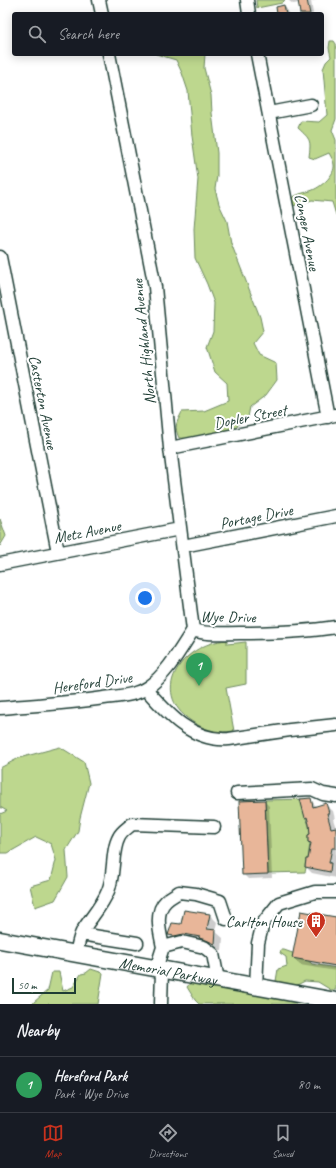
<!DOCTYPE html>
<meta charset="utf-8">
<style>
body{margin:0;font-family:Caveat,sans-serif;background:#242831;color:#f1f3f6}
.scale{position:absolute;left:12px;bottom:10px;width:64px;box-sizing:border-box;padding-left:4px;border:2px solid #1f3d34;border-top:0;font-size:11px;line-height:14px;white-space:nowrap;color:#1f3d34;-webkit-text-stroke:3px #fff;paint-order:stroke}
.you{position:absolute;left:145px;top:598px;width:14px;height:14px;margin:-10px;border:3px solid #fff;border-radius:50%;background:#1a73e8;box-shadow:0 0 0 6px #1a73e833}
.badge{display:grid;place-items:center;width:26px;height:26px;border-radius:50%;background:#c8321e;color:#fff;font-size:13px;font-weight:700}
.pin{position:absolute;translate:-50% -33px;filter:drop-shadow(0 1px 2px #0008)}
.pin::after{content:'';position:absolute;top:21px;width:14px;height:12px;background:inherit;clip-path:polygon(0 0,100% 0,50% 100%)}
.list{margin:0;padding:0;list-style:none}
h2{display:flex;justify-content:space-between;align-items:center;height:52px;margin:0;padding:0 16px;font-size:17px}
h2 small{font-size:13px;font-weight:400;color:#9ea1a6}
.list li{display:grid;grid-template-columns:26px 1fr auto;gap:12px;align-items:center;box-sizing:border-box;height:56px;padding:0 16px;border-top:1px solid #363941}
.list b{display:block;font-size:15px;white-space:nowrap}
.list p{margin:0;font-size:13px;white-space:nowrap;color:#9ea1a6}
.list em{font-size:13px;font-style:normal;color:#9ea1a6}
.icon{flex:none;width:22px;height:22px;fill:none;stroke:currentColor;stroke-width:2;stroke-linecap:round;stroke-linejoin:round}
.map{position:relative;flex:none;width:336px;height:1004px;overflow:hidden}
.search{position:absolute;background:#171b24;box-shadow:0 2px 10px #0003;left:12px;right:12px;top:12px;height:44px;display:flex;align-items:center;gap:10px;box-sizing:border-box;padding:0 14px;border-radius:4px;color:#9ea1a6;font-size:15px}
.sheet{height:108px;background:#171b24}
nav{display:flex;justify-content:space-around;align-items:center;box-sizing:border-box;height:56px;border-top:1px solid #363941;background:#171b24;font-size:11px;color:#9ea1a6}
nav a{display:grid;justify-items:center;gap:2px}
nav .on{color:#c8321e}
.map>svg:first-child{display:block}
</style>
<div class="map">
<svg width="336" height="1004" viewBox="0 0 336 1004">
<rect width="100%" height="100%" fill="#fff"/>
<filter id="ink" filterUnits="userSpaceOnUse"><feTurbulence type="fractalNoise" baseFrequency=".025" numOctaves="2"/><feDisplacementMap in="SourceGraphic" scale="8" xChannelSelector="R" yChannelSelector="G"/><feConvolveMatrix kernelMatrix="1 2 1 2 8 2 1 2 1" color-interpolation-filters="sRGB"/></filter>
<g filter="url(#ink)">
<path fill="#bdd78e" stroke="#6e8a61" d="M256,0H285L282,3L257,8Z
M330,41H334L336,44V119L332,130L336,140V215L332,202L312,200L293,206L292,198C299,193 305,193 313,190C322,186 335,175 334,165C334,161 331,157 329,153L315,159L309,157C311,140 311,140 298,128L301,121L319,122L327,115L323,69L326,62L331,57L329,48Z
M156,54H205L204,68L211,95L212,113L217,153V176L215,189L219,204L227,221L231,243L260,317L263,331L253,343L259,355L276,363L277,380L266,395L250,407L248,417L233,429L192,439L179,438C174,426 176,424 182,412L204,411L228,401L227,383L215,372L207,347L213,331L214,303L207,284L195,258L194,229L198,179L192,136L188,91L182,73L176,60Z
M0,519L6,536L0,546Z
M227,640V644L246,642V684L226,688L234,731C220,733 208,731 196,724C146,695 180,644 227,640Z
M60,747L84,762L89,783L80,818L78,831L66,850L68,877L55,900L35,907L30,886L51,880L56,860L51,844L36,837L8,853H0V814L7,811L0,807V768L19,758Z
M310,799L306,808L303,810L310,828V834L308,835V842L310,843L308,859H306L305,867L306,868L305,872L268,873L265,800Z
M281,950H284L304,957L312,964L336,968V990H331L318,982L305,981L293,987L281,986L276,981L278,969L287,966L286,957L280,953Z
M91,969L103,973L98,1004H33L34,1002L48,990L52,972H59L63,991L73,987L81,974L86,973Z
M191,982L314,1004H199L195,1000L187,987Z"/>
<path fill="#0003" d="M288,0H317L311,1L313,14H301L300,3L293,4Z
M284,6L288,11L289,14H278Z
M310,799L317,807L326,805L333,811L335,819H333L336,828V878L312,873L306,867L309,860L312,845L309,842L311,835L310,824L306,817Z
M264,801L269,806L272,878L248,879L243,874Z
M210,915L217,922L215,931L223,938L222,951L208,945L177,942L170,935L182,925Z
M336,918V971L300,965L293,958Z"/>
<path fill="#e8b699" stroke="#1f3d34" d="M298,0H307L310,14H300Z
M284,5L286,14H277L276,7Z
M311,798L313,807L326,803L329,813H327L331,828L336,827V848H332L329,863H331L330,872L305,867L306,859H308L311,843L308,842V835L310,834L309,824L307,817L305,818L300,799Z
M265,800L268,874L242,875L239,801Z
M184,910L210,914L207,929L216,930L215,944L206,940L199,938L200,937L184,934L174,936L168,935L172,923L181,924Z
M301,911L336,917V966L292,958Z"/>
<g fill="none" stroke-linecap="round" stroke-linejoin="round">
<defs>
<path id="minor" d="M99,0L102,14
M247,0L249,14
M109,54L155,287L170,448L193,630
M257,54L328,417
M269,113L311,105
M0,257L58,552
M170,448L335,415
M183,546L336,516
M0,564L180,529
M193,630C207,635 224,633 240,633C272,633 304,632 336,627
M146,689C168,714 192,742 229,739L290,730L336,725
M0,708C35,705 69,703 104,698C118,696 135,696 148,687C167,674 180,650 193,630
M237,793L312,789L323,794L336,796
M81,934L137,943
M163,947C160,933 154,912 166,901C170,897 175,895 179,892L196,894L220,901L226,919
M76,954C78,946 79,937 83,930C91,917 102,906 108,891C115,875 111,851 119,837C122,831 128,828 132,824L214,827
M156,969L163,947L182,942L204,947L213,954L218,980
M256,987L258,943L263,923L279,903L315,892H336
M161,1004L162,970"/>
<g id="major">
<path id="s1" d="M0,940L336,1001"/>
</g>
</defs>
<use href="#minor" stroke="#1f3d34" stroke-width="15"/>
<use href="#major" stroke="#1f3d34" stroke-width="19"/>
<use href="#minor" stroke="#fff" stroke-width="12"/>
<use href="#major" stroke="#fff" stroke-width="16"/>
</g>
</g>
<defs>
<symbol id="building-pin" viewBox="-11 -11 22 30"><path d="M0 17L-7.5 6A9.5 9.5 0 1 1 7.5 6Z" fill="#c8321e" stroke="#fff"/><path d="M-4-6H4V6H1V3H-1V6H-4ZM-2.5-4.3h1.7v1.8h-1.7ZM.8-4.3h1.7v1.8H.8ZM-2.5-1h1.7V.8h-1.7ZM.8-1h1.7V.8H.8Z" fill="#fff"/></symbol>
</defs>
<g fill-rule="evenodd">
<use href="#building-pin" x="305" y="910" width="22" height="30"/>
</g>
<g text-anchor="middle" stroke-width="4" stroke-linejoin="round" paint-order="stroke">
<g font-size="16" fill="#1f3d34" stroke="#fff">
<text transform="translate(308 232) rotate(79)" y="6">Conger Avenue</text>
<text transform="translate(143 342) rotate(-96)" y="6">North Highland Avenue</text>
<text transform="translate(44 402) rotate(79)" y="6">Casterton Avenue</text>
<text transform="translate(250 416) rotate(-11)" y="6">Dopler Street</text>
<text transform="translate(256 516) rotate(-11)" y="6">Portage Drive</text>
<text transform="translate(87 531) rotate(-11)" y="6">Metz Avenue</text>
<text transform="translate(228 616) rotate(1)" y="6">Wye Drive</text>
<text transform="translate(92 682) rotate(-8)" y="6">Hereford Drive</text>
<text dy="6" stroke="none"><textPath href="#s1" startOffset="171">Memorial Parkway</textPath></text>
</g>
<g font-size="16" fill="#1f3d34" stroke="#fff" text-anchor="end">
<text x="302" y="927">Carlton House</text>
</g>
</g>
</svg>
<div class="scale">50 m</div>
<div class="you"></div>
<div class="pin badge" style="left:199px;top:686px;background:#2e9e5b">1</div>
<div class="search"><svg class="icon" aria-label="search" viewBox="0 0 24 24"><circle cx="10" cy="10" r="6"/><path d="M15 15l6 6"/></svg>Search here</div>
</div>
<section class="sheet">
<h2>Nearby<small></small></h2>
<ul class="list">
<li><span class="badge" style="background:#2e9e5b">1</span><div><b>Hereford Park</b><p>Park · Wye Drive</p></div><em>80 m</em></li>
</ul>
</section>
<nav>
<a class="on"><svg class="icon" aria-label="map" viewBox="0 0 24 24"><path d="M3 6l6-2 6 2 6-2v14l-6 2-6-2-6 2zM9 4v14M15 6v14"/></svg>Map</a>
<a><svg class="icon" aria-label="directions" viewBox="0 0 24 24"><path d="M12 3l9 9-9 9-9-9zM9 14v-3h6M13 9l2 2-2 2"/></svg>Directions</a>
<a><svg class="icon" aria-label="saved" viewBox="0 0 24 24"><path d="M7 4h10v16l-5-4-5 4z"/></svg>Saved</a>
</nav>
